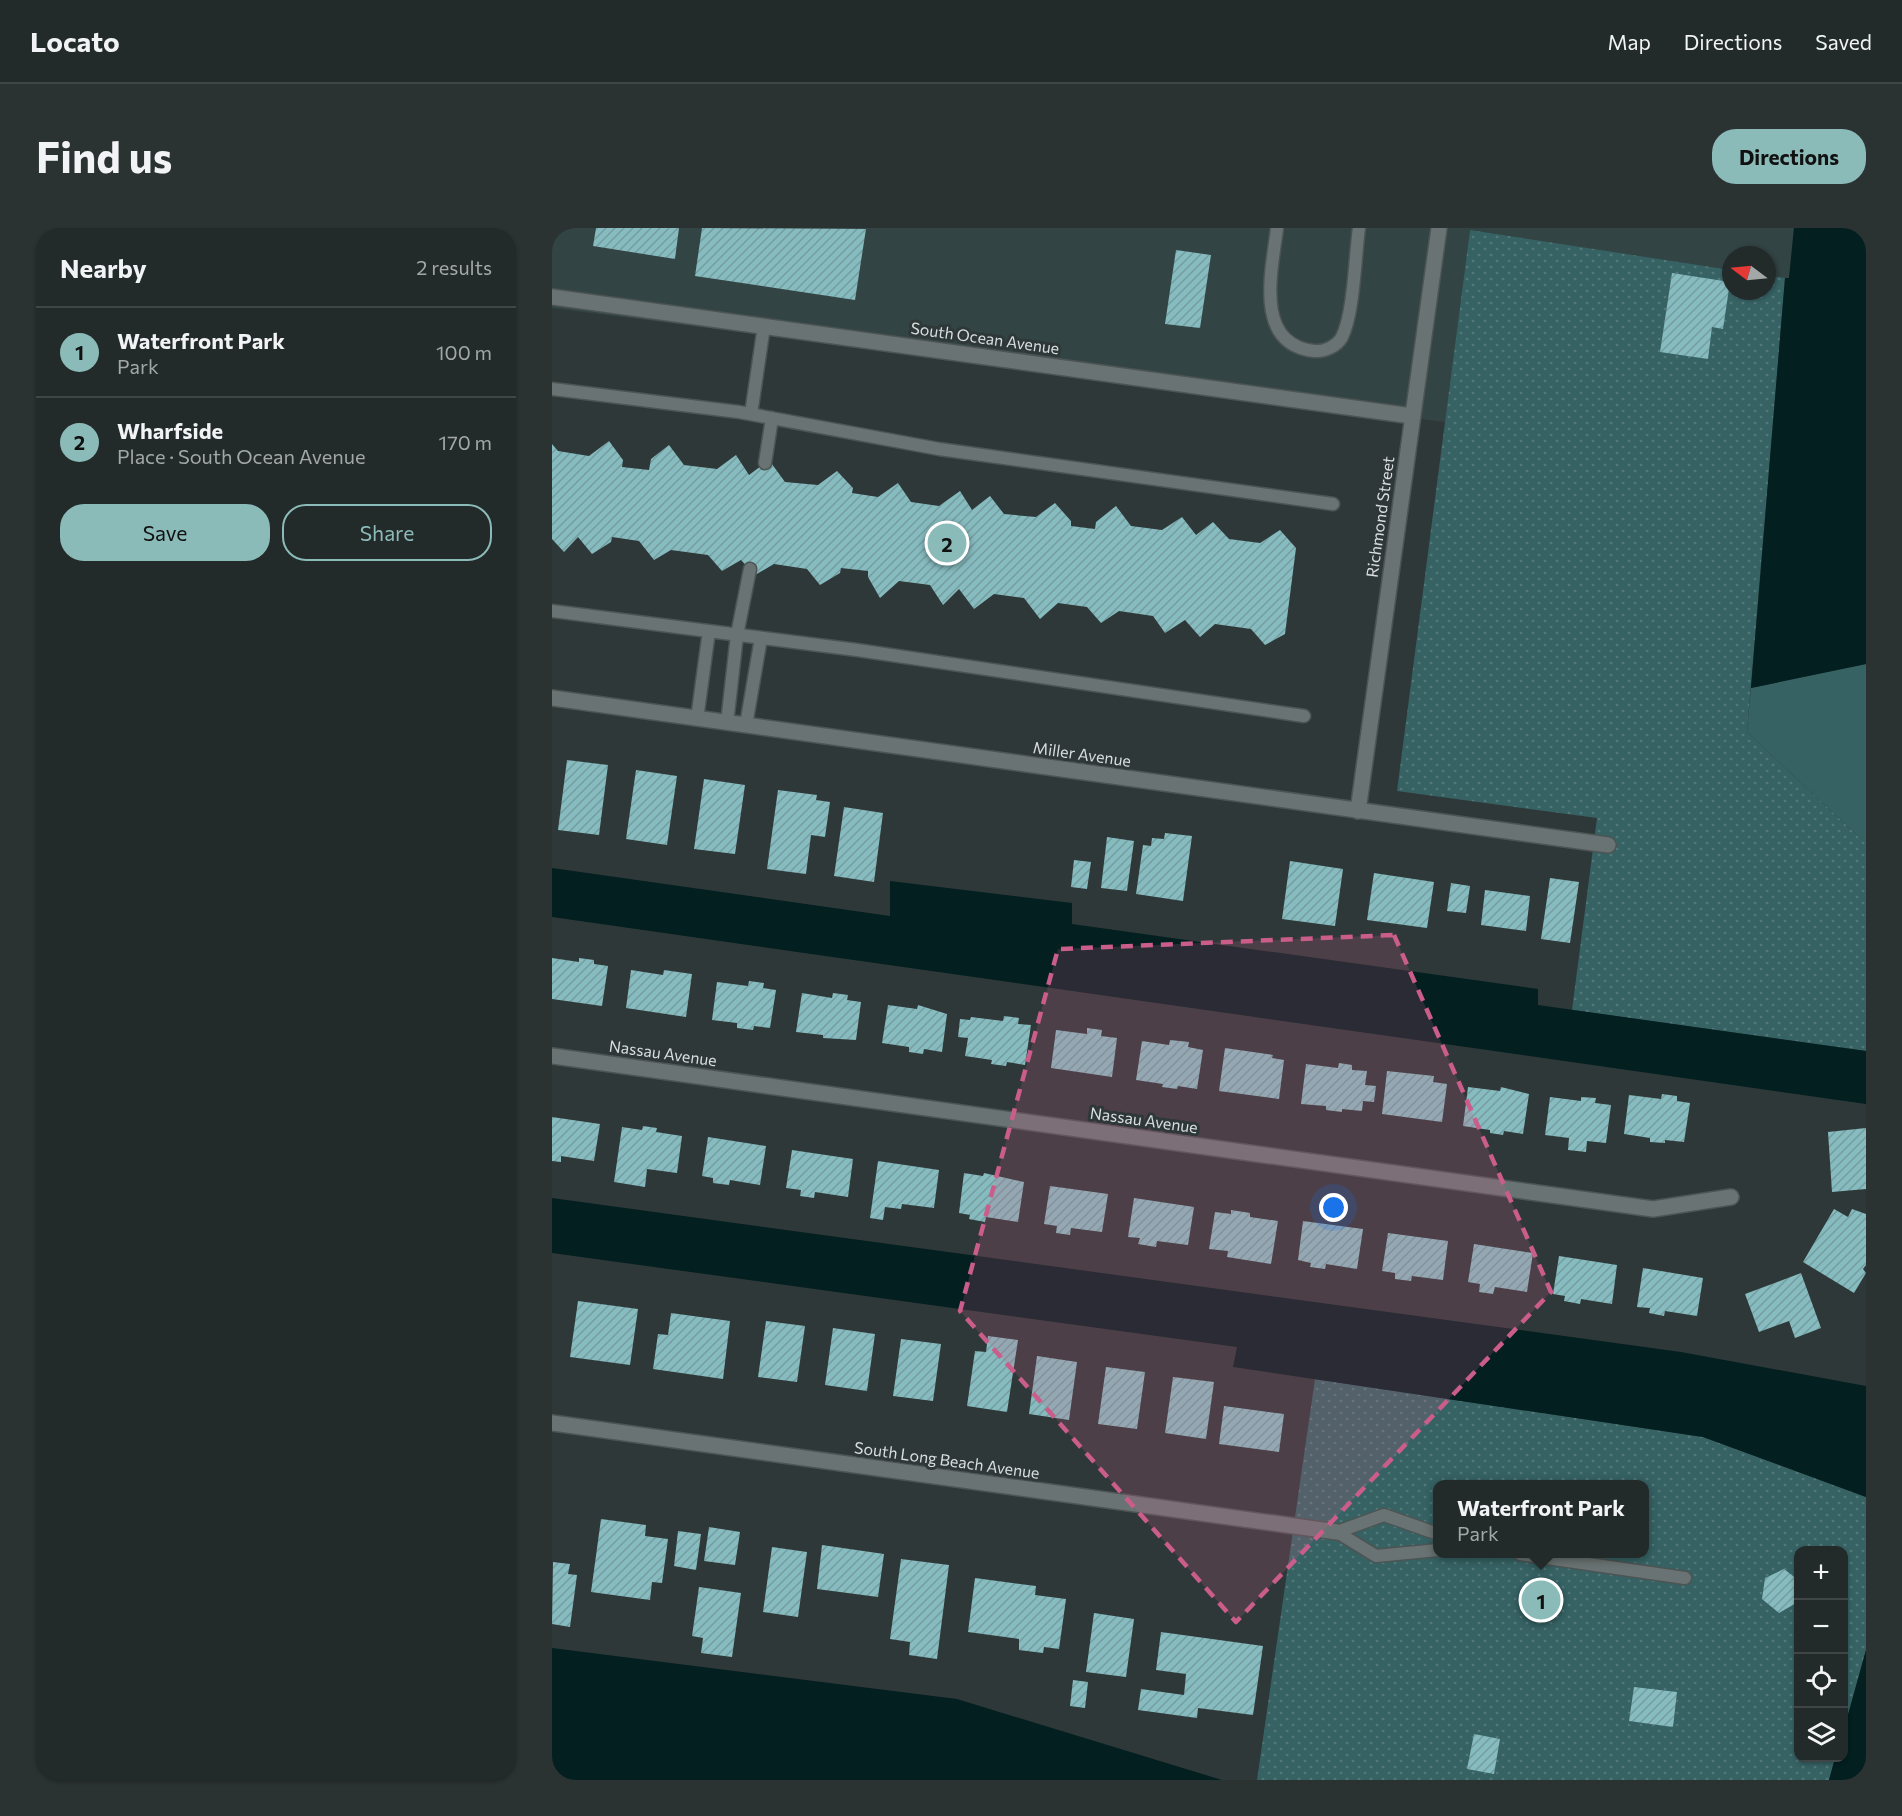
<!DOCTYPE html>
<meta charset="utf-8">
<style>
body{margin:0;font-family:Commissioner,sans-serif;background:#2b3232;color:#f1f3f6}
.controls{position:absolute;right:18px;bottom:18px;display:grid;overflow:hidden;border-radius:12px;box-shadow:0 2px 4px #0004}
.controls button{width:54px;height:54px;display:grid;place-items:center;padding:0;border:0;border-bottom:2px solid #404647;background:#232a2a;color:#f1f3f6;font:30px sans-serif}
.compass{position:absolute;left:1170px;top:18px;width:54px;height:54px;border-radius:50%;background:#232a2a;box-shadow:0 2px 4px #0004;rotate:286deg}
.you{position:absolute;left:782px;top:980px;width:21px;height:21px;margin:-15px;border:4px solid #fff;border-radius:50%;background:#1a73e8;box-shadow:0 0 0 9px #1a73e833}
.badge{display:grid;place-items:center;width:39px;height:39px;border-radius:50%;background:#8bbbb9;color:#111;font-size:20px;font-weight:700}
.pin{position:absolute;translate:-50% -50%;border:3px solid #fff;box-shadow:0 2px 6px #0006}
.popup{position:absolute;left:881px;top:1252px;width:216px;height:78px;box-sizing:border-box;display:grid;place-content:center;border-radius:12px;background:#232a2a;filter:drop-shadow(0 2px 4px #0005);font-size:20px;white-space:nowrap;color:#a3a7a8}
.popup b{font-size:22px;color:#f1f3f6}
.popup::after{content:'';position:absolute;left:50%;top:100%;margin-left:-12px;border:12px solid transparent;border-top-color:#232a2a}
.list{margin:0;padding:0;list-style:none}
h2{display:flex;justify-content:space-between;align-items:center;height:78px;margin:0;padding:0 24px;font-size:26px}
h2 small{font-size:20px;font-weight:400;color:#a3a7a8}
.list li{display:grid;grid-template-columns:39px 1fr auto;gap:18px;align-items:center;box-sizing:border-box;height:90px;padding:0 24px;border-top:2px solid #404647}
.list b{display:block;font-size:22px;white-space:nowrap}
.list p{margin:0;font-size:20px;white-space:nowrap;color:#a3a7a8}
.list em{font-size:20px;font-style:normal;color:#a3a7a8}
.actions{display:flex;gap:12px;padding:18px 24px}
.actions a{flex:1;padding:14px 0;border:2px solid #8bbbb9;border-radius:24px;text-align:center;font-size:21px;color:#8bbbb9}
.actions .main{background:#8bbbb9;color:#111}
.icon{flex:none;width:33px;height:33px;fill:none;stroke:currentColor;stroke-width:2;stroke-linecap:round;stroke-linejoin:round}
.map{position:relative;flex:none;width:1314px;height:1552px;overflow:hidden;border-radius:24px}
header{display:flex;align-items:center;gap:36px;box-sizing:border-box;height:84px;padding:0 30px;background:#232a2a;border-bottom:2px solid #404647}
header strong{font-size:28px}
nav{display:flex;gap:33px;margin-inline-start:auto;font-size:21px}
.intro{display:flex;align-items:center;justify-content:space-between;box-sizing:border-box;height:144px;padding:0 36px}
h1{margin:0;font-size:42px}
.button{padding:15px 27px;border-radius:24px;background:#8bbbb9;color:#111;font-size:21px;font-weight:700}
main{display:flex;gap:36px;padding:0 36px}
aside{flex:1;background:#232a2a;border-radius:24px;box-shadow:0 2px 4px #0004}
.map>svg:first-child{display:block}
</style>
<header>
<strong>Locato</strong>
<nav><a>Map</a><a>Directions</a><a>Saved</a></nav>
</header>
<div class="intro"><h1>Find us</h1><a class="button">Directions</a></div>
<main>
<aside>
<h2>Nearby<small>2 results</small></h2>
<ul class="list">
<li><span class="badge">1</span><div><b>Waterfront Park</b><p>Park</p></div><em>100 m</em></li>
<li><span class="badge">2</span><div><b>Wharfside</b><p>Place · South Ocean Avenue</p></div><em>170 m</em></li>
</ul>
<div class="actions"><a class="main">Save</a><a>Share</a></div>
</aside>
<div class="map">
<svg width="1314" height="1552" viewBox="0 0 1314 1552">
<defs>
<pattern id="park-dots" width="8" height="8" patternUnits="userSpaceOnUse" patternTransform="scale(1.5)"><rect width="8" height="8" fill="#366264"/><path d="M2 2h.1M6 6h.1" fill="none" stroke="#52787a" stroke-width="1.8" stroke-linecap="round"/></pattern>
<pattern id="building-hatch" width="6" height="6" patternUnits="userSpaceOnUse" patternTransform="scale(1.5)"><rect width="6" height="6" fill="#86bbbf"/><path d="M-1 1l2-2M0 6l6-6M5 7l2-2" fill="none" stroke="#759da0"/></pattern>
</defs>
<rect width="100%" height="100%" fill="#2f3838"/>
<path fill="#334445" d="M0,0H1242L1237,51L1215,47V27H1179V42L918,2L893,194L0,80Z"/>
<path fill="#366264" d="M1314,436V611H1309L1195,504L1199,460Z"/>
<path fill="url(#park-dots)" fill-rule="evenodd" d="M918,2L1179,42V63H1215V47L1233,50L1195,504L1309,611H1314V823L1020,782L1045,590L845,563Z
M763,1151L1151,1209L1314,1269V1422L1292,1501V1322H1246V1530H1283L1277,1552H705ZM886,1256H1092V1326H886Z"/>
<path fill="#031f20" d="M1242,0H1314V436L1199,460L1233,50H1237Z
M0,640L338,688V653L520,675V696L986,761V777L1314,823V876L0,689Z
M0,970L1129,1124L1314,1158V1269L1151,1209L681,1139L685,1119L0,1025Z
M0,1420L405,1471L670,1552H0Z
M1314,1422V1552H1277L1283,1530H1292V1501Z"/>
<path fill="url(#building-hatch)" d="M44,0H127L123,31L41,18Z
M150,0L314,1L303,72L143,48Z
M624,22L659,27L648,100L613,96Z
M1120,45L1178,54L1171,101L1160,99L1156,131L1108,124Z
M57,213L71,232L70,239L97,242L99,231L117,217L132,237L165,241L184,227L197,247L217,232L233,254L266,257L285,243L301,260L300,265L326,269L346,255L359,274L387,278L408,263L420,282L438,268L452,286L484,289L503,275L519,293V298L543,301L544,294L564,278L579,298L610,302L630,289L644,307L661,294L677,311L708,315L728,302L744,320L733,406L713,417L699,401L663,396L648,409L633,392L613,405L601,388L567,383L549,395L535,379L506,375L488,391L472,370L442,366L422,381L407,361L391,377L378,357L347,353L328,370L316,349V343L289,340L288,345L268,357L255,341L222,336L203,347L189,332L170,343L156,327L119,322L102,332L87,313L60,309L59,314L40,326L26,309L12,324L0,311V216L6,223L37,228Z
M15,532L56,537L47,607L6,602Z
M84,542L125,548L115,617L74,611Z
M152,551L193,557L183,626L142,621Z
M226,562L265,567L264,572L278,574L273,609L259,607L254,646L215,641Z
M292,579L331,585L322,654L282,648Z
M613,605L640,608L631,673L584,666L591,617L599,618L600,610L612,611Z
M555,609L582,613L575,663L549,660Z
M522,632L539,634L535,661L519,659Z
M738,633L791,641L783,698L730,691Z
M822,645L882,654L875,700L815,692Z
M998,650L1027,654L1018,715L989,711Z
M899,655L918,658L914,685L895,683Z
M933,662L978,668L974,703L929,697Z
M0,730L27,734V730L42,732V736L56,738L50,778L0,771Z
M79,742L111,747L112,742L140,746L134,789L74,780Z
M197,753L212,755L211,760L224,762L218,800L202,798L201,802L185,800V795L160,792L165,754L196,758Z
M250,765L280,770L281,765L296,767L295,772L309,774L304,812L271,810V807L244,804Z
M336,777L365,781L366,777L395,786L390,824L372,821L371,826L357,824V819L330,815Z
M452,788L467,790L466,796L479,797L473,837L455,834L454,838L439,836L440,832L413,828L416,810L406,809L408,791L418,792L419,789L451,793Z
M535,800L550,802L549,808L565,810L560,849L499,840L504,802L535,806Z
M618,812L637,814L636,819L651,822L645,861L626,858L625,861L610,859L611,856L584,852L590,813L617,817Z
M673,820L721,827L720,830L732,832L727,871L667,863Z
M787,835L800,837V842L815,843L813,857L824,858L822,874L811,873L810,883L790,881V884L774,882V878L749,876L754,836L786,840Z
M835,843L882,848L881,854L895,856L890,894L830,886Z
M916,859L948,863L949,859L977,866L971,906L952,903L951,907L938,905V902L911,898Z
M1110,866L1125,868V873L1138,875L1132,914L1113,912V915L1098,914V910L1072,906L1077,867L1109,871Z
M998,869L1029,873V869L1044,870L1043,875L1059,877L1054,915L1035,913L1034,924L1016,922L1017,910L993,907Z
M0,889L48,896L42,933L9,928V934L0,933Z
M91,898L105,900L104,904L130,908L125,945L95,941L93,959L62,954L70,899L90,902Z
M1314,900V961L1280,964L1276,904Z
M156,909L214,918L208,957L178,952L177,957L161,955V950L150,948Z
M240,922L301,931L296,969L263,964L262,970L248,968L249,962L234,960Z
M326,933L387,942L382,980L350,976L349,981L333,979L331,992L318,990Z
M412,945L431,948L432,945L472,954L466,994L434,989L433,994L417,991L418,987L407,985Z
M498,958L556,966L550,1004L519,1000L518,1007L504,1005L505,998L492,996Z
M582,970L642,979L636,1017L605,1013L604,1019L586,1016L588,1010L576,1009Z
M1282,981L1296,989L1300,981L1314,986V1037L1311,1041L1314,1045L1302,1065L1251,1034Z
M679,982L698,985V989L726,993L719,1036L675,1029L676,1023L657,1021L663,984L679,986Z
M751,993L811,1001L805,1041L774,1036L773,1041L758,1039L759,1035L746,1032Z
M836,1005L896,1013L891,1052L860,1048L859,1053L843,1051V1045L830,1043Z
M922,1016L981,1025L975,1064L943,1059L941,1066L927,1064L928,1056L916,1054Z
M1007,1028L1065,1037L1060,1076L1029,1071L1028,1076L1012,1073L1013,1068L1001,1066Z
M1091,1040L1151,1050L1145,1088L1113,1083L1112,1088L1097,1085L1098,1080L1085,1079Z
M1249,1045L1269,1100L1243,1110L1237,1093L1207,1104L1193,1066Z
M26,1073L86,1081L78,1137L18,1129Z
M119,1085L178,1093L171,1151L101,1141L106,1106L116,1107Z
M214,1093L253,1098L245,1154L206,1149Z
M281,1100L323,1106L315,1163L273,1157Z
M436,1108L466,1112L455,1184L415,1178L423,1123L434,1124Z
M349,1111L389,1116L381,1173L341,1168Z
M485,1128L525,1134L517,1192L477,1186Z
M554,1139L593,1144L585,1201L546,1196Z
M621,1149L662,1154L654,1211L613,1205Z
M672,1178L732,1186L727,1224L667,1216Z
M49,1291L94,1297L93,1308L116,1311L110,1355L100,1354L98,1372L39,1364Z
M157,1299L188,1304L183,1337L152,1333Z
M126,1303L149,1306L144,1342L122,1338Z
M270,1317L332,1326L326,1369L265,1361Z
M220,1319L255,1324L246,1389L211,1384Z
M349,1331L397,1337L385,1431L357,1427L358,1414L338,1411Z
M1,1334L18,1336L16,1346L25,1347L18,1399L0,1396Z
M1232,1341L1246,1352V1374L1227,1385L1210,1371L1213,1350Z
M423,1350L484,1358L483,1367L514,1371L507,1421L492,1419L491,1425L467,1422V1411L416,1404Z
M147,1359L189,1365L180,1429L149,1425L151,1410L140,1408Z
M542,1385L582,1391L574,1449L534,1444Z
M609,1404L711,1418L701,1487L646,1480L645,1490L586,1482L589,1461L632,1467L634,1446L604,1442Z
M521,1452L536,1454L533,1480L518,1478Z
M1082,1459L1125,1464L1121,1499L1077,1493Z
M922,1506L948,1511L942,1546L915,1541Z"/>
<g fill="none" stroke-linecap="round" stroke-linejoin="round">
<defs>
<path id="service" d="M725,0C720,42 701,116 762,123C773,124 785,118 790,109C802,85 803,28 807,0
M0,161L187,184L387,221L781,276
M199,186L212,98
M213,235L220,190
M0,383L305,422L752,488
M145,491L157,403
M175,495L185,407L198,341
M194,497L209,410
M785,1304L824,1328L886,1322
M785,1304L832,1287L886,1306
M968,1326L1133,1350"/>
<path id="minor" d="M0,69L860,188
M0,470L1056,617
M806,583L887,0
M0,828L1101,981L1179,969
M0,1195L785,1304"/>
</defs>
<use href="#service" stroke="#4d5454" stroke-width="15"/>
<use href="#minor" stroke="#4d5454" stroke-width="18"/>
<use href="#service" stroke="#6a7373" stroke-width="12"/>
<use href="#minor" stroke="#6a7373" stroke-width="15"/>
</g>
<path fill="#ca5d89" fill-opacity="0.2" stroke="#ca5d89" stroke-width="4.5" stroke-dasharray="12 8" stroke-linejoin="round" d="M842,707L999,1064L684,1394L408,1083L506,721Z"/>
<g text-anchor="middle" stroke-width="6" stroke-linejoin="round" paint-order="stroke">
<g font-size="16" fill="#d8ddde" stroke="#2f3838">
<text transform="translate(433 110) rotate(8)" y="6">South Ocean Avenue</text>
<text transform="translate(828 289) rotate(-82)" y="6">Richmond Street</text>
<text transform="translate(530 526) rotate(8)" y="6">Miller Avenue</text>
<text transform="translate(111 825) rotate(8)" y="6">Nassau Avenue</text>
<text transform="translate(592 892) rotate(8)" y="6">Nassau Avenue</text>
<text transform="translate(395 1232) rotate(8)" y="6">South Long Beach Avenue</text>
</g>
</g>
</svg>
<div class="controls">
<button>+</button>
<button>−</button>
<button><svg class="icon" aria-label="locate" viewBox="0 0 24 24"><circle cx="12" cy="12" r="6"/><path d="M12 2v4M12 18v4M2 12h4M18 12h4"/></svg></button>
<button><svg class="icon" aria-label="layers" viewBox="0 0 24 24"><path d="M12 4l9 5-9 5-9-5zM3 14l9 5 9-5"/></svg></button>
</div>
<svg class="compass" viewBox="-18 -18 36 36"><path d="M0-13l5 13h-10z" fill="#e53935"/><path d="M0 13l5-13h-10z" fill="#a3a7a8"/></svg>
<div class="you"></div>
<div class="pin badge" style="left:989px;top:1372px">1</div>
<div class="popup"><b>Waterfront Park</b>Park</div>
<div class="pin badge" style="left:395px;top:315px">2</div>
</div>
</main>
